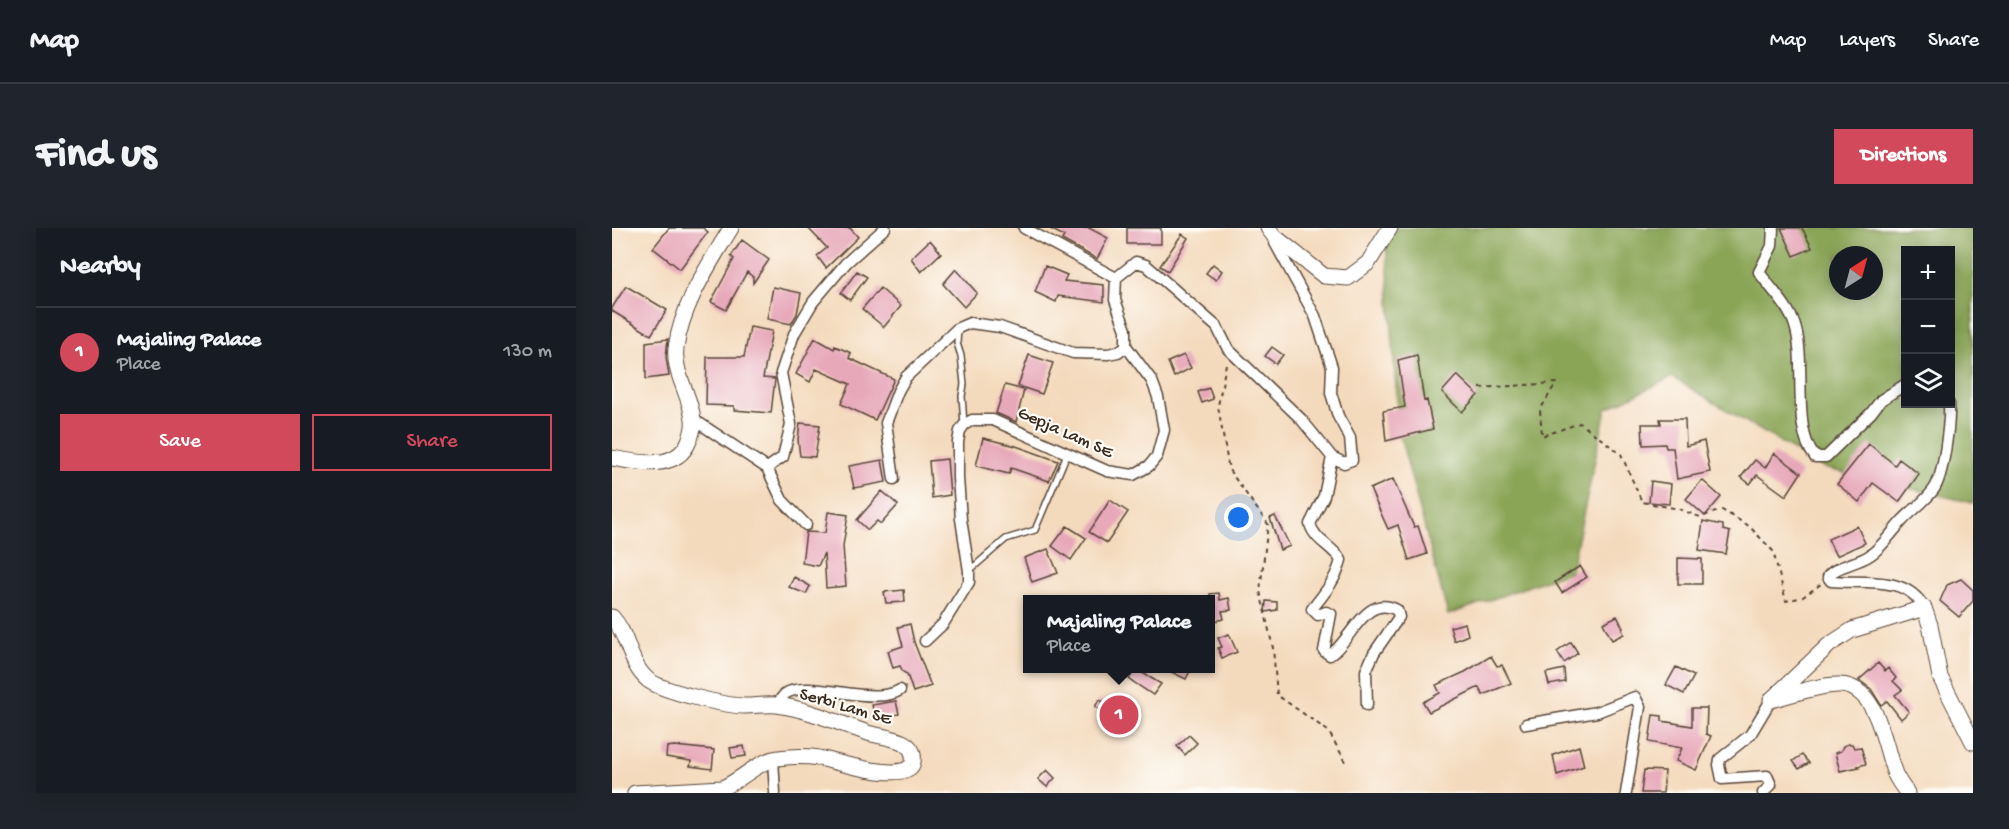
<!DOCTYPE html>
<meta charset="utf-8">
<style>
body{margin:0;font-family:"Gochi Hand",sans-serif;background:#20242c;color:#f1f3f6}
.controls{position:absolute;right:18px;top:18px;display:grid;overflow:hidden;border-radius:0px;box-shadow:0 3px 15px #0003}
.controls button{width:54px;height:54px;display:grid;place-items:center;padding:0;border:0;border-bottom:2px solid #363941;background:#171b24;color:#f1f3f6;font:30px sans-serif}
.compass{position:absolute;left:1217px;top:18px;width:54px;height:54px;border-radius:50%;background:#171b24;box-shadow:0 3px 15px #0003;rotate:36deg}
.you{position:absolute;left:627px;top:290px;width:21px;height:21px;margin:-15px;border:4px solid #fff;border-radius:50%;background:#1a73e8;box-shadow:0 0 0 9px #1a73e833}
.badge{display:grid;place-items:center;width:39px;height:39px;border-radius:50%;background:#d1495b;color:#fff;font-size:20px;font-weight:700}
.pin{position:absolute;translate:-50% -50%;border:3px solid #fff;box-shadow:0 2px 6px #0006}
.popup{position:absolute;left:411px;top:367px;width:192px;height:78px;box-sizing:border-box;display:grid;place-content:center;border-radius:0px;background:#171b24;filter:drop-shadow(0 2px 4px #0005);font-size:20px;white-space:nowrap;color:#9ea1a6}
.popup b{font-size:22px;color:#f1f3f6}
.popup::after{content:'';position:absolute;left:50%;top:100%;margin-left:-12px;border:12px solid transparent;border-top-color:#171b24}
.list{margin:0;padding:0;list-style:none}
h2{display:flex;justify-content:space-between;align-items:center;height:78px;margin:0;padding:0 24px;font-size:26px}
h2 small{font-size:20px;font-weight:400;color:#9ea1a6}
.list li{display:grid;grid-template-columns:39px 1fr auto;gap:18px;align-items:center;box-sizing:border-box;height:90px;padding:0 24px;border-top:2px solid #363941}
.list b{display:block;font-size:22px;white-space:nowrap}
.list p{margin:0;font-size:20px;white-space:nowrap;color:#9ea1a6}
.list em{font-size:20px;font-style:normal;color:#9ea1a6}
.actions{display:flex;gap:12px;padding:18px 24px}
.actions a{flex:1;padding:14px 0;border:2px solid #d1495b;border-radius:0px;text-align:center;font-size:21px;color:#d1495b}
.actions .main{background:#d1495b;color:#fff}
.icon{flex:none;width:33px;height:33px;fill:none;stroke:currentColor;stroke-width:2;stroke-linecap:round;stroke-linejoin:round}
.map{position:relative;flex:none;width:1361px;height:565px;overflow:hidden;border-radius:0px}
header{display:flex;align-items:center;gap:36px;box-sizing:border-box;height:84px;padding:0 30px;background:#171b24;border-bottom:2px solid #363941}
header strong{font-size:28px}
nav{display:flex;gap:33px;margin-inline-start:auto;font-size:21px}
.intro{display:flex;align-items:center;justify-content:space-between;box-sizing:border-box;height:144px;padding:0 36px}
h1{margin:0;font-size:42px}
.button{padding:15px 27px;border-radius:0px;background:#d1495b;color:#fff;font-size:21px;font-weight:700}
main{display:flex;gap:36px;padding:0 36px}
aside{flex:1;background:#171b24;border-radius:0px;box-shadow:0 3px 15px #0003}
.map>svg:first-child{display:block}
</style>
<header>
<strong>Map</strong>
<nav><a>Map</a><a>Layers</a><a>Share</a></nav>
</header>
<div class="intro"><h1>Find us</h1><a class="button">Directions</a></div>
<main>
<aside>
<h2>Nearby<small></small></h2>
<ul class="list">
<li><span class="badge">1</span><div><b>Majaling Palace</b><p>Place</p></div><em>130 m</em></li>
</ul>
<div class="actions"><a class="main">Save</a><a>Share</a></div>
</aside>
<div class="map">
<svg width="1361" height="565" viewBox="0 0 1361 565">
<rect width="100%" height="100%" fill="#fdfcf7"/>
<filter id="ink" filterUnits="userSpaceOnUse"><feTurbulence type="fractalNoise" baseFrequency=".0167" numOctaves="2"/><feDisplacementMap in="SourceGraphic" scale="12" xChannelSelector="R" yChannelSelector="G"/><feConvolveMatrix kernelMatrix="1 2 1 2 8 2 1 2 1" color-interpolation-filters="sRGB"/></filter>
<filter id="wash" filterUnits="userSpaceOnUse"><feTurbulence type="fractalNoise" baseFrequency=".008" numOctaves="4" result="noise"/><feDisplacementMap in="SourceGraphic" scale="24" xChannelSelector="R" yChannelSelector="G"/><feGaussianBlur stdDeviation="1.35" result="paint"/><feColorMatrix in="noise" values="0 0 0 0 0 0 0 0 0 0 0 0 0 0 0 0 0 1.4 0 .05"/><feComposite in="paint" operator="in"/></filter>
<g filter="url(#wash)">
<rect width="100%" height="100%" fill="#f4dabd"/>
<path fill="#8aa557" stroke="#62683a" stroke-width="1.5" fill-rule="evenodd" d="M773,0H1361V275L1211,240L1060,149L994,181L959,343L836,387L787,204ZM1294,22H1338V176H1294ZM1226,27H1262V63H1226Z"/>
<g id="blocks">
<path fill="#e7a8ba" d="M57,0H91L96,4L68,41L41,20Z
M196,0H238L246,9L214,40L205,28L215,20Z
M437,0H477L496,10L485,31L450,12L452,8Z
M515,0H549V16H515Z
M1169,0H1190L1200,20L1182,28Z
M570,6L576,10L556,43L548,38Z
M130,12L157,32L141,55V49L135,44L114,82L99,74L122,31L119,28Z
M318,12L329,25L309,44L299,30Z
M601,36L610,43L604,52L594,45Z
M433,38L455,47L452,53L492,57V74L446,68L444,74L423,64Z
M344,41L365,65L352,79L331,56Z
M245,43L255,49L238,72L229,65Z
M14,58L55,82L39,107L0,83V80Z
M161,59L189,65L185,86L179,96L155,91Z
M268,60L289,78L272,99L250,81Z
M138,99L160,103L151,150L163,151L159,185L122,182V178L94,177L95,129H132Z
M203,110L222,121L223,118L239,125L237,130L282,151L263,192L229,176L238,156L204,141L198,154L184,146Z
M56,111L54,129L57,148L34,151V114Z
M660,119L671,127L664,136L653,128Z
M417,127L441,135L430,166L406,158Z
M572,127L579,140L562,149L556,134Z
M805,127L812,173L815,172L821,201L774,213L771,183L793,179L786,132Z
M845,147L866,167L850,184L830,164Z
M393,157L412,162L404,194L384,185Z
M597,160L601,171L590,175L586,164Z
M1048,191H1073L1074,218L1092,213L1098,244L1065,251L1061,220H1054L1053,216L1031,217L1030,196H1049Z
M188,195L208,197L203,229L188,228L186,212Z
M371,210L404,218L446,233L437,253L399,240L397,246L364,238Z
M1257,216L1283,237L1287,231L1307,246L1287,274L1261,255L1247,274L1225,256Z
M1162,225L1189,245L1174,268L1145,247L1138,256L1129,249L1143,232L1153,240Z
M335,231L338,267L320,270L317,233Z
M270,232L274,254L242,260L237,238Z
M781,251L802,299L806,298L815,326L797,332L786,297L776,301L758,261Z
M1090,252L1109,269L1093,288L1074,271Z
M1039,253L1059,256L1057,276L1037,274Z
M270,263L286,277L269,296L265,293L256,302L245,292Z
M498,272L516,284L495,315L477,304Z
M216,284L236,287L231,318L234,358L214,360L212,325L206,338L190,335L194,304L213,305Z
M663,288L678,318L668,322L658,290Z
M1091,293L1111,297V302L1118,304L1114,326L1087,322Z
M455,298L474,310L459,332L440,318Z
M1245,298L1253,315L1224,328L1216,311Z
M436,321L446,345L420,354L412,330Z
M1066,330L1090,331V356H1066Z
M968,338L975,349L950,365L943,354Z
M182,349L198,358L194,366L177,359Z
M1349,351L1361,362V373L1347,389L1328,373L1335,357Z
M292,362L293,374L274,375L272,364Z
M607,365L608,372L617,370L619,382L610,383L612,391L598,394V366Z
M654,373L665,374V382L653,384Z
M1005,388L1011,400L1010,402L1012,406L1000,412L991,395Z
M853,395L856,407L842,413L838,399Z
M298,396L302,414L319,458L301,464L295,446L291,444L288,438L281,440L276,423L291,418L286,399Z
M617,406L625,424L610,430L606,420L610,419L606,410Z
M959,414L966,425L952,435L945,424Z
M879,428L885,438L890,437L899,455L871,467L867,459L817,484L811,474L828,465L824,457L853,444Z
M1266,435L1273,443L1276,440L1284,450L1281,453L1290,462L1283,467L1297,484L1289,491L1275,473L1269,477L1259,461L1247,452Z
M1064,439L1082,448L1072,466L1054,457Z
M524,441L549,456L541,467L517,451Z
M553,441H579L574,451Z
M952,441L953,454L937,457L934,445Z
M487,472L497,476L509,475L528,484L516,506L498,496L492,484L483,479Z
M284,473L287,486L263,491L260,477Z
M1080,480H1095L1094,506L1099,508L1084,542L1064,533L1070,520L1037,514L1041,487L1050,488V493L1080,498Z
M577,507L585,515L573,527L565,518Z
M1236,516H1240L1242,520L1249,519L1254,536L1246,538L1247,539L1228,543L1223,525L1229,523L1231,518Z
M62,518L102,522L100,541L78,538L79,533L54,529L55,519Z
M132,518L134,528L120,530L118,520Z
M967,518L972,538L945,547L941,527Z
M1190,527L1197,535L1187,541L1181,533Z
M435,542L443,550L435,559L426,551Z
M1032,542L1053,543L1051,565H1029Z"/>
</g>
</g>
<g filter="url(#ink)">
<use href="#blocks" fill-opacity="0" stroke="#574436" stroke-width="1.5"/>
<g fill="none" stroke-linecap="round" stroke-linejoin="round">
<defs>
<path id="lane" d="M346,102L345,115L349,128L352,156L350,168L352,196
M358,342L394,311L423,302L455,226"/>
<path id="street" d="M412,0L504,50
M1161,0L1160,18L1147,44C1159,61 1177,78 1183,98C1195,135 1179,200 1203,229H1214L1259,185L1269,172L1294,156
M504,50L524,34L534,37L605,99L616,121L689,191L720,229L732,235L740,232L738,210L726,188L719,165L720,139L703,88L663,15V10
M81,191L155,240L171,229L179,196L169,145L182,106L201,74L234,35L273,0
M720,229L712,268L698,296C703,313 719,317 729,332C724,352 712,366 700,381L706,387L714,384L719,386L712,423L718,427C740,412 753,365 785,382L787,389L762,425L754,443L755,477
M155,240L170,272L194,297
M282,251L274,195L286,163L294,149L346,100L358,95L388,99L461,125L496,126L506,124L514,118
M1312,380C1295,346 1249,356 1219,353L1216,349C1219,340 1245,335 1255,329C1269,321 1279,305 1290,293C1300,282 1314,273 1322,261C1332,247 1338,193 1337,176
M313,413L331,396L357,354V343L349,291L346,250V214L348,203L352,197L360,192H381L495,243L521,247L537,238L545,228L552,202L546,169L540,153L514,118V102L503,72L504,50
M164,477C167,474 170,469 173,466C195,450 263,479 288,462
M914,496L985,484L1023,469L1028,479L1014,565
M161,531L163,565
M1151,565L1159,557L1155,548L1110,551L1107,537L1108,531L1138,507L1159,472"/>
<path id="secondary" d="M656,0L662,8L712,48L736,50L756,35L778,0
M0,230C26,235 65,243 77,213C80,206 82,198 81,191C78,166 61,145 64,120C70,76 97,37 119,0
M0,389C17,407 16,435 36,452C50,463 114,478 133,478C143,478 154,476 165,477C196,481 226,495 256,505C271,510 305,509 301,534C297,557 223,533 207,530C194,528 174,528 161,531C143,536 128,553 110,560L23,565
M1295,565C1291,559 1286,553 1283,546C1272,518 1266,458 1228,457C1209,456 1178,467 1159,472L1217,417L1240,402L1312,380L1318,397L1328,449L1361,514"/>
</defs>
<use href="#lane" stroke="#574436" stroke-width="8"/>
<use href="#street" stroke="#574436" stroke-width="13"/>
<use href="#secondary" stroke="#574436" stroke-width="17"/>
<path stroke="#574436" stroke-width="2" stroke-dasharray="4.5 4.5" stroke-linecap="butt" d="M614,136L606,178L617,242L656,296L648,363L661,420L665,467L716,503L734,534
M868,160L944,155L928,182L930,208L968,195L1009,226L1030,274L1067,281L1088,289L1110,282L1137,298L1161,323L1174,373L1191,369L1209,356"/>
<use href="#lane" stroke="#fff" stroke-width="5"/>
<use href="#street" stroke="#fff" stroke-width="10"/>
<use href="#secondary" stroke="#fff" stroke-width="15"/>
</g>
</g>
<g text-anchor="middle" stroke-width="4.5" stroke-linejoin="round" paint-order="stroke">
<g font-size="18" fill="#3b2a1e" stroke="#fdfcf7">
<text transform="translate(454 203) rotate(24)" y="6">Gepja Lam SE</text>
<text transform="translate(234 477) rotate(16)" y="6">Serbi Lam SE</text>
</g>
</g>
</svg>
<div class="controls">
<button>+</button>
<button>−</button>
<button><svg class="icon" aria-label="layers" viewBox="0 0 24 24"><path d="M12 4l9 5-9 5-9-5zM3 14l9 5 9-5"/></svg></button>
</div>
<svg class="compass" viewBox="-18 -18 36 36"><path d="M0-13l5 13h-10z" fill="#e53935"/><path d="M0 13l5-13h-10z" fill="#9ea1a6"/></svg>
<div class="you"></div>
<div class="pin badge" style="left:507px;top:487px">1</div>
<div class="popup"><b>Majaling Palace</b>Place</div>
</div>
</main>
